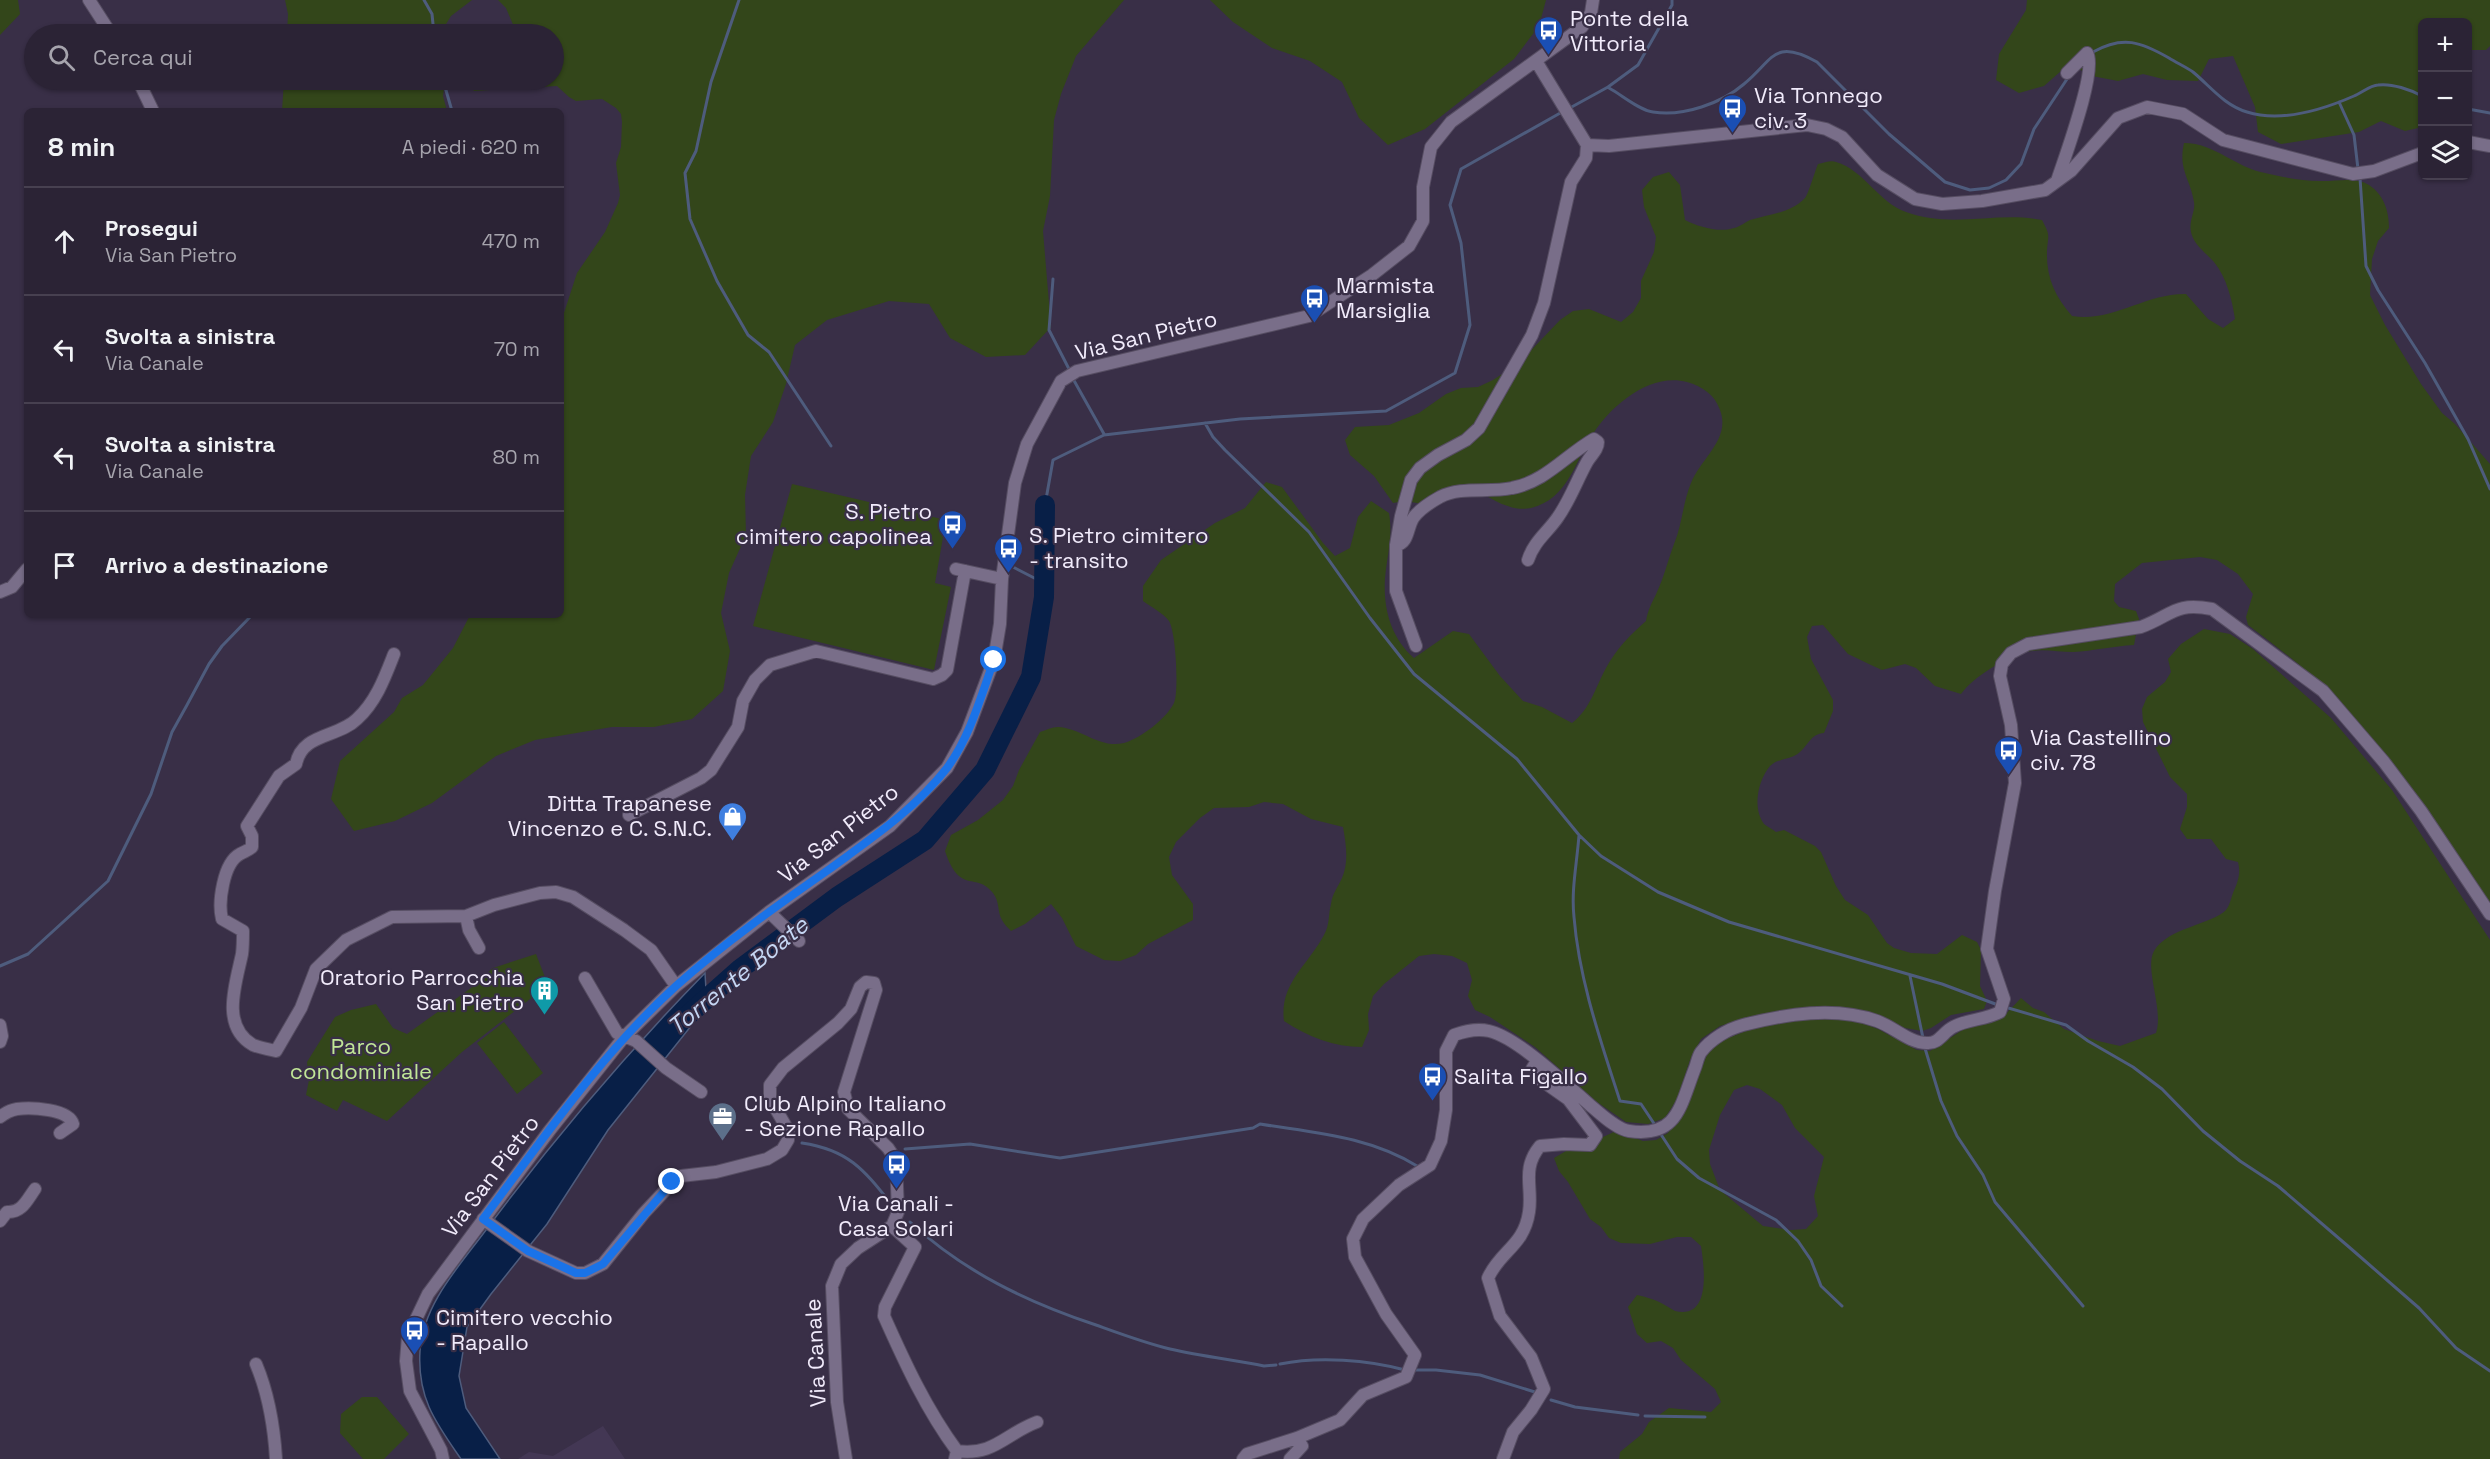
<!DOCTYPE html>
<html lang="it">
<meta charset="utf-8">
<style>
body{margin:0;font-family:"Space Grotesk",sans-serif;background:#372f41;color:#f1f3f6}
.controls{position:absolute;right:18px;top:18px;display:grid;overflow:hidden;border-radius:9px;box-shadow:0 2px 4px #0004}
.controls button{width:54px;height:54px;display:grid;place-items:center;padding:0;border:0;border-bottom:2px solid #474050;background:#2b2335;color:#f1f3f6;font:30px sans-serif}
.stop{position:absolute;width:18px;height:18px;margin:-14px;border:4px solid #1a73e8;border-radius:50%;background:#fff}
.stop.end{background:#1a73e8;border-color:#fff;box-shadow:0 2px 6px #0008}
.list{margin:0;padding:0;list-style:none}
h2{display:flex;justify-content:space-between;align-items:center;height:78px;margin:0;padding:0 24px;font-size:26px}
h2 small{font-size:20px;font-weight:400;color:#a6a4ad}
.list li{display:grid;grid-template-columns:39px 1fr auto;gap:18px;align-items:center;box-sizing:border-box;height:108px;padding:0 24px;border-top:2px solid #474050}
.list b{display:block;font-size:22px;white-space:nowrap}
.list p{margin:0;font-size:20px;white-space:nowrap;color:#a6a4ad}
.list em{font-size:20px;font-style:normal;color:#a6a4ad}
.icon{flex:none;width:33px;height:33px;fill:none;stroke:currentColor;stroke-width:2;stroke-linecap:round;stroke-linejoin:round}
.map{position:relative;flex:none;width:2490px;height:1459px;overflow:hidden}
.search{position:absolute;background:#2b2335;box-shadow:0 2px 4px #0004;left:24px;top:24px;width:540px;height:66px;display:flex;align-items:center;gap:15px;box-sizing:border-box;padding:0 21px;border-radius:33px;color:#a6a4ad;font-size:22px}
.panel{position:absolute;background:#2b2335;box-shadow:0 2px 4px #0004;left:24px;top:108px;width:540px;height:510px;border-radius:9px}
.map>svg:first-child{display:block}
</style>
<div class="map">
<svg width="2490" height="1459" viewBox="0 0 2490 1459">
<rect width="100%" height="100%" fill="#392f47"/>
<path fill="#433754" d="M603,1426L625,1459H518L529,1452L553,1456Z"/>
<path fill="#33461a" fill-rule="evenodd" d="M0,0H18L20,14L0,35Z
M285,0H472L451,16L440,34H287L288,14Z
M498,0H1124L1076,56L1061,94L1054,120L1050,196L1043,231L1051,327L1025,355L986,357L950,338L929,304L889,301L827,320L795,345L786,384L773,422L751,456L745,495L746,535L729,573L721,613L730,651L723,691L692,719L654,727H612L535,740L496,756L432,803L395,821L354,831L331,799L340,761L394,712L402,698L423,685L453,648L468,619L471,615H561V322L577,273L605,232L618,203L620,195L616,163L621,147L622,122L621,114L616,108L602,99L576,101L569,97L557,86L474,91L470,85L479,80H554V34H517L506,8Z
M1210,0H1546L1539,26L1514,59L1425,129L1388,145L1359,118L1342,82L1310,61L1272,48L1233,22Z
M2027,0H2490V46L2486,50H2468V22H2422V127L2405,131L2381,121L2359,132L2281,144L2258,132L2255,107L2233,56L2209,59L2198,81L2167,80L2143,74L2118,81L2092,76L2069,64L2044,86L2019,93L1996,80L1999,54L2026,10Z
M284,80H445L443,96L447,111H282Z
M2184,143C2215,143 2236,168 2265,173C2282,177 2302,181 2319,181C2334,182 2355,176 2369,185C2384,195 2389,211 2389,228L2378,241L2372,259L2370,295L2385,325L2421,384L2442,413L2455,424L2490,464V903C2441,830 2392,754 2329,692C2304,667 2276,646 2248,625L2246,617L2253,594L2238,574L2217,560L2200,557L2142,563L2115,584L2114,601L2119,607L2136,611L2139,619L2134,645C2113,646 2093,651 2073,652C2058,652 2042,648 2027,652C2005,658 1974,676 1961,694L1935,686L1916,668L1905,664L1882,670L1871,665L1848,654L1823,625L1812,626L1807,637L1811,659L1833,700V711L1824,733C1811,734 1809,744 1800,752C1791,760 1778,758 1770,766C1758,780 1752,808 1764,824C1767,827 1773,829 1776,832L1784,830L1815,846L1821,852L1836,886L1845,900L1868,915L1887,943L1894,948L1911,953L1937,954L1962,935L1977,942L1981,950L1980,986L1987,1001L1984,1009L1951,1015L1931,1028L1922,1031L1905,1028L1874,1013L1805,1007L1761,1014L1720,1026L1701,1039L1690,1060L1677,1099L1665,1118L1648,1124L1626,1122L1597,1102L1535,1047L1490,1017L1475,1010L1468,996L1472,980L1467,963L1452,956L1434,954L1419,956L1384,984L1373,996L1368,1014L1369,1030L1362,1047C1334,1047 1308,1037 1284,1021C1279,984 1308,965 1324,935C1330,924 1328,916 1331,904C1332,894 1338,887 1342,878C1349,862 1346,844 1343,827L1311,819L1283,804L1264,802L1249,807L1214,808L1200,818L1176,842L1169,857L1172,875L1193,904V920L1148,944L1136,955L1120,961L1104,960L1076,946L1062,918L1051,904L1025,924L1011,931C1008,928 1004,924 1002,920C997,911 1000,902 993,893C976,871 960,896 945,851L951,835L978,820L1003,800L1013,786L1019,770L1040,732C1046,730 1052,727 1058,727C1081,728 1100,749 1124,743C1141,738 1166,719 1174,703C1179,692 1176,632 1169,621C1163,613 1151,607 1143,601V586L1161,560L1215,523L1245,508L1266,482L1282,487L1323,543L1335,556L1350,548L1358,517L1371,501L1389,513C1393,536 1387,556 1385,578C1383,609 1391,638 1414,658L1453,631L1469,634L1500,676L1523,701L1542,707L1572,723C1591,708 1595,688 1606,668C1617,648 1630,635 1646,621C1648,609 1652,603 1657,592C1664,577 1668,560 1674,544C1682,525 1683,502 1691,483C1701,458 1731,439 1720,410C1715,395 1702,386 1687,382C1651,372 1611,405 1593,434C1575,461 1568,499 1531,508C1509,513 1486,495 1468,485L1423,504L1405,501L1393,503L1374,476L1350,455L1345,440L1355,427L1389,425L1419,413L1446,394L1461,388L1478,387L1493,380L1520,362L1560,320L1573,311L1589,309L1621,322L1633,312L1641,298V281L1654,252L1656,237L1644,207L1642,190L1653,177L1669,172L1680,185L1685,220C1699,227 1719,233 1734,228C1740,227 1745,222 1750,220C1770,214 1791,213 1805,198C1808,195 1815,171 1818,164C1824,163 1831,160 1836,162C1864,170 1879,203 1906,212C1952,229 1997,211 2042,220C2051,237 2048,234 2047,251C2046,277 2055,297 2072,316C2111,323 2146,293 2186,294L2208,319L2223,328L2235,319C2232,300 2227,278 2214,262C2207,254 2198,248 2193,238C2186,223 2196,213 2194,202C2190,178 2178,170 2184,143Z
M792,484L946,520L935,583L951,587L934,670L753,626Z
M2204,629L2230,634L2253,649L2331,718L2392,790L2490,940V1459H1619L1620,1452L1642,1434L1649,1422L1669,1408L1711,1412L1721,1402L1715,1389L1681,1360L1673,1348L1661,1341L1647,1343L1637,1334L1628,1307L1637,1295C1646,1297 1654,1299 1663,1304C1667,1306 1671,1309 1675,1311C1712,1320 1704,1266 1701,1246L1691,1237H1677L1650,1244L1621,1243L1609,1238L1601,1227L1590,1219L1568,1182L1559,1171L1554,1158L1566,1151L1594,1147L1603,1137L1616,1131L1643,1141L1656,1140L1668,1133L1684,1110L1709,1050L1723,1040L1746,1031L1798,1017L1829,1018L1860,1022L1878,1029L1917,1050L1930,1051L1964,1029L2003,1017L2021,998L2033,1008L2044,1012L2064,1029L2098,1041L2120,1046L2156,1033C2164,1009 2144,969 2154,951C2167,928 2213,924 2226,910C2230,905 2231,898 2233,893C2238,881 2241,874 2238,862L2226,859L2211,839H2187L2180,829L2187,807V794L2170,777L2143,722L2142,709L2147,697L2165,682L2171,672L2168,659L2181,644ZM1747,1085L1760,1089L1782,1105L1795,1128L1824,1157L1814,1196L1818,1216L1806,1229L1791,1230L1763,1226L1720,1190L1710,1164L1709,1150L1720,1115L1734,1090Z
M536,954L548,985L462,1052L387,1121L343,1100L337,1111L306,1095L309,1080L307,1062L335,1017L351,1010L376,1004L393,1028L407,1034L471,988L493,968Z
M504,1022L543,1073L517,1094L477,1043Z
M362,1397H377L409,1434L384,1459H363L340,1433L341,1414Z"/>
<path fill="#081f47" stroke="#4e5c7d" stroke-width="1.5" d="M705,973L707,1006L608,1130L547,1224L491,1294L467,1327L459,1376L466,1408L500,1459H461C436,1423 417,1398 420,1351C423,1303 462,1263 489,1226C556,1136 627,1053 705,973Z"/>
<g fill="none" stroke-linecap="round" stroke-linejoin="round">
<path stroke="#4e5c7d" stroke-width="3" d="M424,0L432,14L434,34
M739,0L711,82L696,151L685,173L690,219L717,281L748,335L769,352L831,446
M2093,52C2123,35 2141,42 2169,58C2177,63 2186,67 2193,72C2211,87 2224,105 2247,112C2282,123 2322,110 2354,96C2361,93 2371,85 2378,85C2392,83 2411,90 2422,96
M443,80L452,111
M1609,88C1622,95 1639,110 1653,112C1683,117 1722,103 1744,84C1773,61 1773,37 1817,62L1889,134L1945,182L1970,190L1989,188L2006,180L2021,164L2034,129L2069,76
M2339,102L2354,135L2358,169
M1568,109L1608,87L1638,65L1672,5V0
M2468,109L2490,113
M2360,178L2366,266L2378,290L2425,363L2468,439L2490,489
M1053,279L1049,330L1070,371
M1072,377L1104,434
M1205,423L1213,437L1225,450L1309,532L1370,618L1414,674L1517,759L1579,835L1601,856L1658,892L1729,922L1942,984L1998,1005
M1045,505L1053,460L1104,435L1240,419L1386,411L1455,373L1470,325L1461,243L1450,205L1461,169L1562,112
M1011,566L1044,583
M1579,835C1577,863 1571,890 1574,917C1579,980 1601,1042 1620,1101L1641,1104L1655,1125
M0,966L28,954L108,881L151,794L172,732L187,705L209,664L222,646L252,615
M1910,976L1923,1038
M2005,1007L2066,1025L2088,1041L2133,1067L2162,1089L2203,1131L2240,1161L2278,1186L2349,1247L2419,1308L2456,1348L2490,1371
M1924,1045L1941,1101L1957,1136L1983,1175L1995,1202L2083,1306
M1660,1133L1677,1159L1699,1178L1776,1220L1798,1241L1811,1260L1821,1286L1842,1306
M802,1143C849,1150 864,1170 892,1205
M905,1149L970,1144L1060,1158L1253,1128L1260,1124C1315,1133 1368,1136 1417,1166
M910,1222C964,1272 1027,1302 1096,1325C1121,1334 1145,1343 1170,1349C1201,1356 1233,1360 1264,1366L1276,1365
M1280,1364C1319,1356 1368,1360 1405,1370
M1413,1370H1436L1480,1375L1538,1393
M1551,1400L1575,1407L1638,1415
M1645,1416L1705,1417"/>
<path stroke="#081f47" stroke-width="20" d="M686,1017L740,969L837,897L925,840L985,770L1031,677L1044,597L1045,505"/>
<defs>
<path id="minor" d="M89,0L111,34
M1536,61L1587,145L1609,146L1807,125L1826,129L1842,137L1877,175L1915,199L1942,204L1982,201L2045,190L2071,171L2118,118L2147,107L2183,114L2223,140L2353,174L2374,171L2422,153
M138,80L153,111
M2468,142L2490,146
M2057,181C2064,159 2098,69 2087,53L2067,73
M1396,545C1409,544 1407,526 1414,517C1420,509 1431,502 1440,497C1461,486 1488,493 1512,488C1545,482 1566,455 1594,439L1598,442C1598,450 1591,455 1587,462C1577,480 1570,500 1558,517C1548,532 1534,541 1528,560
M956,569L1002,579
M0,592L12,587L27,569
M1416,646L1396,591V545L1401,516L1411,480L1420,468L1438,455L1466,440L1479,428L1532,335L1544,303L1571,182L1586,158L1587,145
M394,654C385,677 376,702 357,719C338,738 302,733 296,764L279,776L247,826L252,836V847C248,851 245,851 240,854C223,863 218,903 222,919L243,931C243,938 243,947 242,954C236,983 220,1026 253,1045C260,1048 269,1049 276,1051L301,1008L316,969L346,940L392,917L466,916L494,905L540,893L556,892L573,897L624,930L651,950L676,986
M629,815L701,778L711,770L738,727L743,701L755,680L770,665L816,651L933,679L942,675L947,670L965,571
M769,912L799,941
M466,916L469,930L479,948
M585,978L617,1033L636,1041L666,1068L701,1092
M0,1025L2,1036L0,1042
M0,1117C5,1113 11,1110 17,1109C31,1107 69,1109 73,1124L60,1133
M483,1219L528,1251L576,1273H585L603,1264L644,1213L673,1182L681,1176L716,1172L767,1159L782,1150L788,1140V1130L770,1099V1085L783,1068L838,1023L851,1009L860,987L866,982L874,983L876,990L844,1092L848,1109L888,1148L896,1160L898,1212L892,1226L858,1248L841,1264L832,1286L837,1402L846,1459
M0,1221L7,1212C22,1213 27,1200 35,1189
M892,1226L915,1247L885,1307L884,1316C905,1363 926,1409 957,1451L955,1459
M256,1364C269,1395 274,1426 276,1459
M957,1451C994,1456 1005,1434 1037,1422
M443,1459L441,1450L410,1391L406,1361L408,1336L428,1294L550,1130L624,1037L676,986L769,912L890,826L947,768L967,732L994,660L1000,624L1002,579L1015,483L1027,444L1061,381L1077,371L1309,316L1372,275L1409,246L1423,221V187L1431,147L1451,122L1582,27L1591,13L1593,0
M1243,1459L1247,1454L1297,1438L1340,1420L1363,1395L1406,1377L1415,1355L1386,1314L1355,1257L1353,1239L1363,1219L1399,1185L1430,1165L1441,1141L1446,1110V1051L1454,1035C1465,1031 1476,1028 1489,1031C1517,1037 1568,1086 1591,1106C1601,1114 1616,1129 1629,1131C1678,1138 1680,1106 1695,1068C1697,1063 1698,1056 1701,1052C1711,1039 1728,1029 1743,1025C1786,1014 1835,1006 1877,1021C1894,1027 1909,1043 1927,1043C1939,1044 1943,1032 1953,1027C1968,1019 1985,1020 2000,1012L2004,999L1987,949L1995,891L2015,783L2011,725L2000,676L2002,664L2011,653L2028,644L2141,627C2173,615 2174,602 2212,609L2323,691L2384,762L2421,811L2490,914
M1290,1459L1302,1446L1297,1438
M1503,1459L1513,1432L1531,1410L1544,1389L1531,1357L1500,1316L1488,1278C1500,1251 1524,1246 1529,1212C1533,1187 1521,1169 1540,1146L1564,1144L1590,1145L1596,1136L1568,1099L1541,1080L1532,1069L1537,1061"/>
</defs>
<use href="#minor" stroke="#564d62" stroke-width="14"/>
<use href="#minor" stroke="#796e89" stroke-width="12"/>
</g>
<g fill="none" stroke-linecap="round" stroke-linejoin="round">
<path stroke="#1a73e8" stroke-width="8" d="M672,1182L603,1264L585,1273H576L528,1251L483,1219C543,1139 601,1054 676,986C724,943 778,905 831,868C872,838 915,809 947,768C970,737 981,696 994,660"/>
</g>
<defs>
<symbol id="bus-pin" viewBox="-11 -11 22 30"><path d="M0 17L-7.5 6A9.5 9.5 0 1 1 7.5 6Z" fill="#1a4fb4" stroke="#392f47"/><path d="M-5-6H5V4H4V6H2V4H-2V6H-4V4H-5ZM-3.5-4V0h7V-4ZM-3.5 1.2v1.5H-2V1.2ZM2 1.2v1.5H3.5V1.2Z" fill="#fff"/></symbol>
<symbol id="shop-pin" viewBox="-11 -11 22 30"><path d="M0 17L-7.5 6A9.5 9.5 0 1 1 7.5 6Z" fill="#3f7fe0" stroke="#392f47"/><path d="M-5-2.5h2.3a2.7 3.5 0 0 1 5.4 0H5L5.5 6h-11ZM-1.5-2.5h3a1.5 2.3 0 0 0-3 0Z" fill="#fff"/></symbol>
<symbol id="building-pin" viewBox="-11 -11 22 30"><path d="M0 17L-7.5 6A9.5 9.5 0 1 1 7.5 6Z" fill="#0f9aa8" stroke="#392f47"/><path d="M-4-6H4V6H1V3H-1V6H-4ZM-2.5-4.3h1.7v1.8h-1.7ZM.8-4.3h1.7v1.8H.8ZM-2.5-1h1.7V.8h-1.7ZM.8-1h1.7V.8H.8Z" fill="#fff"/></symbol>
<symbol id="office-pin" viewBox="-11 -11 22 30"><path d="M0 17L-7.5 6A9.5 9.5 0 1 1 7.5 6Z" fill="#5c6f8a" stroke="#392f47"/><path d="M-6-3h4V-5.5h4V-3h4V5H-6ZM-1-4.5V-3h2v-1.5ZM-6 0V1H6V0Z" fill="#fff"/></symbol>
</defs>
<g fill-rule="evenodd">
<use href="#bus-pin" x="1532" y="14" width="33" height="45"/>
<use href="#bus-pin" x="1716" y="92" width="33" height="45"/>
<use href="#bus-pin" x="1298" y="282" width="33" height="45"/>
<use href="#bus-pin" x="936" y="508" width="33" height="45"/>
<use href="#bus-pin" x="992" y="532" width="33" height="45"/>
<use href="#bus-pin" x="1992" y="734" width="33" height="45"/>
<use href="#shop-pin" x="716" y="800" width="33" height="45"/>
<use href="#building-pin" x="528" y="974" width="33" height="45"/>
<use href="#bus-pin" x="1416" y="1060" width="33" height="45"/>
<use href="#office-pin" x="706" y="1100" width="33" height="45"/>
<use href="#bus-pin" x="880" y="1148" width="33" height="45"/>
<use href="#bus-pin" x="398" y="1314" width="33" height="45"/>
</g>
<g text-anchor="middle" stroke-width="4.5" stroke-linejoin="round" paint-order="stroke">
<g font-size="22" fill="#f1ebfb" stroke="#392f47" text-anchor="start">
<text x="1570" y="26">Ponte della<tspan x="1570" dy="25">Vittoria</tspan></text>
<text x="1754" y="103">Via Tonnego<tspan x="1754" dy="25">civ. 3</tspan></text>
<text x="1336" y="293">Marmista<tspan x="1336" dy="25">Marsiglia</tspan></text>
<text x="932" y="519" text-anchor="end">S. Pietro<tspan x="932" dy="25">cimitero capolinea</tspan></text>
<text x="1029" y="543">S. Pietro cimitero<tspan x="1029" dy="25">- transito</tspan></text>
<text x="2030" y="745">Via Castellino<tspan x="2030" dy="25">civ. 78</tspan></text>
<text x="712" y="811" text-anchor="end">Ditta Trapanese<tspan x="712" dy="25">Vincenzo e C. S.N.C.</tspan></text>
<text x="524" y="985" text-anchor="end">Oratorio Parrocchia<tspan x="524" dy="25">San Pietro</tspan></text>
<text x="1454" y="1084">Salita Figallo</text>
<text x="744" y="1111">Club Alpino Italiano<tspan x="744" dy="25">- Sezione Rapallo</tspan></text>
<text x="896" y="1211" text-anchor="middle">Via Canali -<tspan x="896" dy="25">Casa Solari</tspan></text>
<text x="436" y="1325">Cimitero vecchio<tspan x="436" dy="25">- Rapallo</tspan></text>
</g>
<g font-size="22" fill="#f1ebfb" stroke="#392f47">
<text transform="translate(1146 335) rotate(-14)" y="8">Via San Pietro</text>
<text transform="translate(838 833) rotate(-38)" y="8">Via San Pietro</text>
<text transform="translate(490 1176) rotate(-53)" y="8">Via San Pietro</text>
<text transform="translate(815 1353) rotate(-93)" y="8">Via Canale</text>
</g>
<g font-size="22" fill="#c1e697" stroke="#392f47">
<text x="361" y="1054">Parco<tspan x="361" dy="25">condominiale</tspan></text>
</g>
<g font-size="24" font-style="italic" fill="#c5d6f3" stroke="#392f47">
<text transform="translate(738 976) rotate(-39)" y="8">Torrente Boate</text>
</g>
</g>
</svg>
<div class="controls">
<button>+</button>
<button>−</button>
<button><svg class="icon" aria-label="layers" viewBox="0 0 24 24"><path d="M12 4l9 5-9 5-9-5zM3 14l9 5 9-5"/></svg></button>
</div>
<div class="stop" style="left:994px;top:660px"></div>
<div class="stop end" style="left:672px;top:1182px"></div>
<div class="search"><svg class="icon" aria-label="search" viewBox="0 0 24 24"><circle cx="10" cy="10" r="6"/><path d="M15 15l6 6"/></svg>Cerca qui</div>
<section class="panel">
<h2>8 min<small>A piedi · 620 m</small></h2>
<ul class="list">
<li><svg class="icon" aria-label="ahead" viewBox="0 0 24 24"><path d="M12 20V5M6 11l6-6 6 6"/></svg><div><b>Prosegui</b><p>Via San Pietro</p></div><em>470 m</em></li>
<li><svg class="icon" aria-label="left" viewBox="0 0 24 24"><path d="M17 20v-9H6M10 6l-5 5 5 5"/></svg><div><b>Svolta a sinistra</b><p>Via Canale</p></div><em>70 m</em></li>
<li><svg class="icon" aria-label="left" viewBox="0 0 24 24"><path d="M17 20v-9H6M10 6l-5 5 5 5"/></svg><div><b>Svolta a sinistra</b><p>Via Canale</p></div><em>80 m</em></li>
<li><svg class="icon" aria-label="arrive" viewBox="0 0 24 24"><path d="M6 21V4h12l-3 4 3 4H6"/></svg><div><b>Arrivo a destinazione</b></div></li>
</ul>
</section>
</div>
